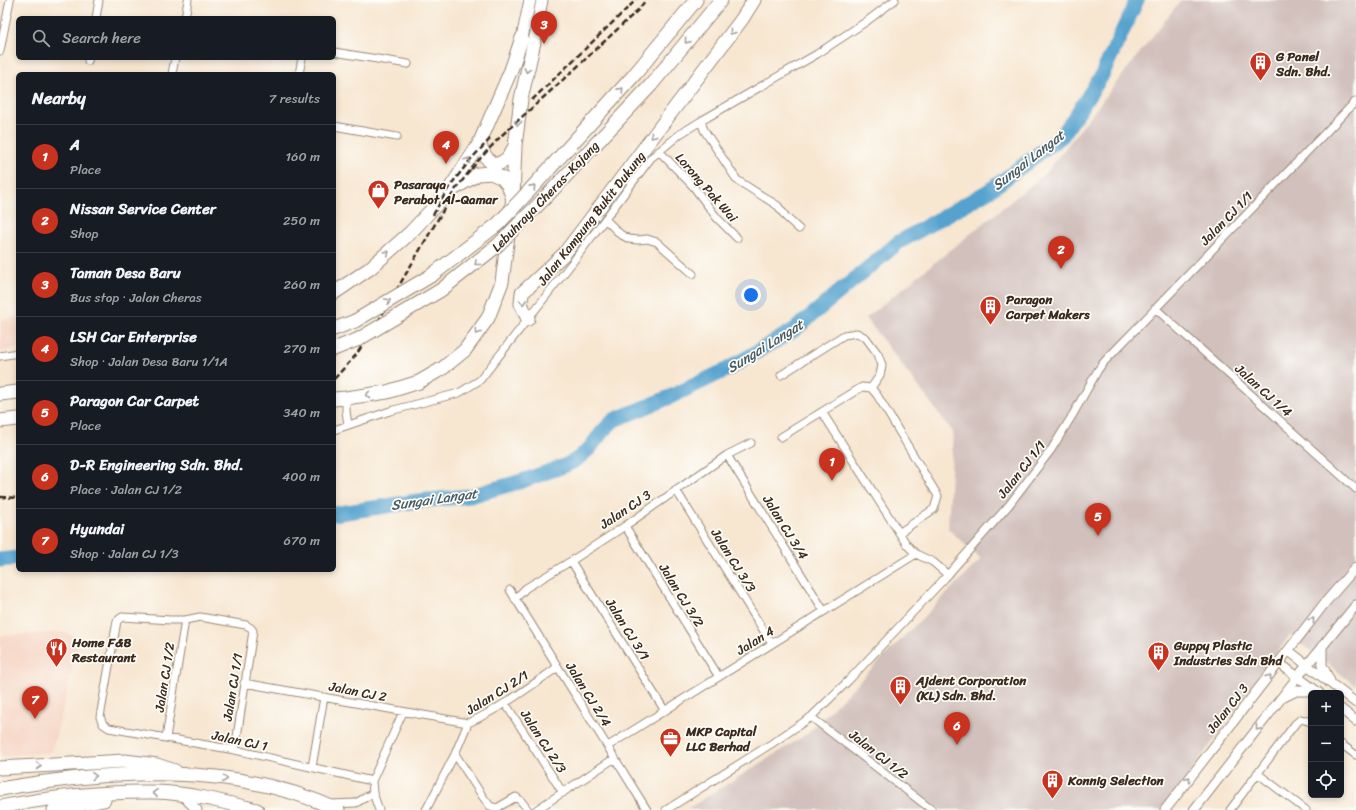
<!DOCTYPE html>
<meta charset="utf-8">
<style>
body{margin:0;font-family:Sriracha,sans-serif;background:#242831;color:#f1f3f6}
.controls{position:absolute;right:12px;bottom:12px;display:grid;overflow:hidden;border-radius:6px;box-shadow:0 2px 6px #0003}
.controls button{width:36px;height:36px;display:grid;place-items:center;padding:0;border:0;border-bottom:1px solid #363941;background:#171b24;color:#f1f3f6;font:20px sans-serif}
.you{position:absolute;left:751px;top:295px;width:14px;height:14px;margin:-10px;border:3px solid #fff;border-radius:50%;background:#1a73e8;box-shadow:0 0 0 6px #1a73e833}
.badge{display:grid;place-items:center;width:26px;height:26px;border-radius:50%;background:#c8321e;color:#fff;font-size:13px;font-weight:700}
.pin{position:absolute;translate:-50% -33px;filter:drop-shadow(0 1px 2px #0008)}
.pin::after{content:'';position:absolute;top:21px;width:14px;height:12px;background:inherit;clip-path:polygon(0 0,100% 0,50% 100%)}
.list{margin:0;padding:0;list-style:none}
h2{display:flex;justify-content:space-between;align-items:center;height:52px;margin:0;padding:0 16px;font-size:17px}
h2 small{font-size:13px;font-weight:400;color:#9ea1a6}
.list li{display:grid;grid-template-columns:26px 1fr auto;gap:12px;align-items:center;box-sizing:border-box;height:64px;padding:0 16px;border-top:1px solid #363941}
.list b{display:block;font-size:15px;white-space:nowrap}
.list p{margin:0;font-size:13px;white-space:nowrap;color:#9ea1a6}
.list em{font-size:13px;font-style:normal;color:#9ea1a6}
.icon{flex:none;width:22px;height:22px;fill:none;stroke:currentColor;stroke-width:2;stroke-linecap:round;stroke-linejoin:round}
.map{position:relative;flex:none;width:1356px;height:810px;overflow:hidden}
.search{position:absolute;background:#171b24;box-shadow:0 2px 6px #0003;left:16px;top:16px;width:320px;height:44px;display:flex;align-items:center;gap:10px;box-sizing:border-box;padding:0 14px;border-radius:6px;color:#9ea1a6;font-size:15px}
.panel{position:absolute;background:#171b24;box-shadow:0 2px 6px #0003;left:16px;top:72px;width:320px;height:500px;border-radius:6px}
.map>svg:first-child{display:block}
</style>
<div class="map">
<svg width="1356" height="810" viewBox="0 0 1356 810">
<rect width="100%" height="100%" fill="#fdfcf7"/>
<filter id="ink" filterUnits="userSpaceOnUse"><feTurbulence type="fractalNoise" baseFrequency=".025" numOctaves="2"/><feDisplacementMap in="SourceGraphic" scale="8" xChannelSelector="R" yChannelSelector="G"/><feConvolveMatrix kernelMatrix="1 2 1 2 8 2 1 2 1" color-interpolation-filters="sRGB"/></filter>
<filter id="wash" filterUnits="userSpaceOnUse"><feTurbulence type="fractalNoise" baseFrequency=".012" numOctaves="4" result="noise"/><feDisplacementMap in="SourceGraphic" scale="16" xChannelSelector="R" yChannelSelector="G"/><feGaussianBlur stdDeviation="0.9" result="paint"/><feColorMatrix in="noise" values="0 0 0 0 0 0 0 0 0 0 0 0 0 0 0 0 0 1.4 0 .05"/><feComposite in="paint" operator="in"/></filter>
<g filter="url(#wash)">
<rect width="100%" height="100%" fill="#f7e6d0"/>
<path fill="#f5d3c1" d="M18,317V348L0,352V320Z
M62,632L80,638L52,752L0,757V636Z"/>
<path fill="#d1c0bc" d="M1181,0H1356V686L1290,635L1163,810H686L807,734L981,559L948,529L953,432L866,318L1046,173Z"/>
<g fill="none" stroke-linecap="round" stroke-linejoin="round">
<path stroke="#55a2ce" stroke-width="15" d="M334,514L418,501L470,496L522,481L564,466L576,460L589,449L603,431L614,420L670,397L728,369L794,330L899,242L990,190L1062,136L1101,77L1137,0
M0,560L18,558"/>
</g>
</g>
<g filter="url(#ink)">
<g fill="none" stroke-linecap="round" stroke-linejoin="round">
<defs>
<path id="minor" d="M96,18L99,0
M185,18L188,0
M0,51L10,0
M334,52L408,64
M88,61L89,58
M172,74L175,58
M299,74L302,58
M701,121L704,130L737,180L778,206L786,217L799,229
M334,126L397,137
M659,151L693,186L717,218L737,238
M605,219L620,234L629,239L638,240L647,239L657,242L693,274
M1155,308L1356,489
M0,356L18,353
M781,375L844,335L857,333L866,338L878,354L882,365L880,375L871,388
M346,398V411L348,425
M822,412L907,545L916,554L933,562L948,575
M334,430L390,411L459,393L480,380L575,259L651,158L680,134L701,121L817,54L867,21L895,0
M781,437L862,387L871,388L877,395L938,496L934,509L899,533
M727,455L824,611
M676,490L772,644
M625,526L719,677
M571,561L665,711
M510,590L647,810
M515,599L526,588L571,561L625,526L727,455L751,443
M244,683L468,723
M505,703L563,793
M811,717L932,810
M166,738L185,620
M1341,744L1356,755
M608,746L916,554
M235,750L253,631L251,628L246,625L200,617L185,620H171L122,617L117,621L100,717L103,724L109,728L235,750L372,781
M455,754L483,797L490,806L497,808L516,797L521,801L528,810
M312,767L324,697
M1257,773L1306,810
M332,804L356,803L373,793
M379,810L373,793L372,781L403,712
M426,810L455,754L468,723C500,709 529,687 558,667
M536,810L615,758
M666,810L771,744L811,717L848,681L945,578L1009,505L1051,450L1072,416L1098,370L1104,362L1356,101
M1230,810L1295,724L1301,719L1311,722"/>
<path id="tertiary" d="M1322,646V665L1330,681
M1289,651L1356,703
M1279,663L1319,693
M1284,697L1296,691H1317
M1341,709L1356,721
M182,795L197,810
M1165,810L1324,604L1356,567
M1194,810L1307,665L1356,605"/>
<path id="primary" d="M522,38L530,0
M534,42L542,0"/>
<path id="motorway" d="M635,74L696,0
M651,85L721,0
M479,144C483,153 486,159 494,165C507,162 509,157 515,146
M450,191L478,174L491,173L502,178L508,185L512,196
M334,293L369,269L410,233L447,193L479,144L511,70L522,38
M528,319L521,304L522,293L564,254L742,19L754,0
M334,329L355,321
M334,349L359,339
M0,394L18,392
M334,399L346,398L387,392L419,382L443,368L465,350L488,318L502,282L513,197L515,146L521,99L534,42
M0,421L18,419
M0,768L125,761L157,765L175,771
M0,789C110,770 234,761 338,810
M0,807C51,797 102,791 155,792C189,793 224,802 257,810
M54,810L104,800"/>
</defs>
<use href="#minor" stroke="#987" stroke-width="9"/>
<use href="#tertiary" stroke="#987" stroke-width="11"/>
<use href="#primary" stroke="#987" stroke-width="13"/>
<use href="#motorway" stroke="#987" stroke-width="15"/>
<use href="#minor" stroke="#fff" stroke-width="7"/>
<use href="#tertiary" stroke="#fff" stroke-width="9"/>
<use href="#primary" stroke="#fff" stroke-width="11"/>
<use href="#motorway" stroke="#fff" stroke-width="13"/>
<path stroke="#3b2a1e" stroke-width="2.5" stroke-dasharray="6 3" stroke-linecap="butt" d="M532,100L636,0
M433,215L449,187L471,159L492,137
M334,379L356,355L376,325L455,190L476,163L502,135L577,67L638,10L646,0
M0,497L18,498"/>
<defs>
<path id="motorway-bridge" d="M355,321L432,275L498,224L530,190L635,74
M359,339L441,290L498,245L544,199L651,85"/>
</defs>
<use href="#motorway-bridge" stroke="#987" stroke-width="15" stroke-linecap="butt"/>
<use href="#motorway-bridge" stroke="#fff" stroke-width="13"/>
</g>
<defs><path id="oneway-chevron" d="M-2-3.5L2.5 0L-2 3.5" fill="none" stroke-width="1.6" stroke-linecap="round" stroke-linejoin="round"/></defs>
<g stroke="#a79f9a">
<use href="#oneway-chevron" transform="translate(732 32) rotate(127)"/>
<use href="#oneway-chevron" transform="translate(687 41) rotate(129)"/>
<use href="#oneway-chevron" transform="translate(527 70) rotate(103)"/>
<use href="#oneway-chevron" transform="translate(621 90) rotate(-48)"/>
<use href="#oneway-chevron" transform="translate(518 123) rotate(97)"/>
<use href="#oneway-chevron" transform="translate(653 136) rotate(127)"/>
<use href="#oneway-chevron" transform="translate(468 160) rotate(-57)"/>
<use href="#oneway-chevron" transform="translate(533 187) rotate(-48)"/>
<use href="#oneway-chevron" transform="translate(387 253) rotate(-42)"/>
<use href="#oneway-chevron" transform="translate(477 263) rotate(141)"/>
<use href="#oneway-chevron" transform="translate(388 301) rotate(-31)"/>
<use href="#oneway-chevron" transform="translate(523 302) rotate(87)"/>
<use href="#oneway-chevron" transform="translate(477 332) rotate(126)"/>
<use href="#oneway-chevron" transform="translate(368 395) rotate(171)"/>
<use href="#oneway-chevron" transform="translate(1312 620) rotate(-52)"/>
<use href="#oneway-chevron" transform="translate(1269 677) rotate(-53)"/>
<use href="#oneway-chevron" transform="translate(1258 728) rotate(128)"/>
<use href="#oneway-chevron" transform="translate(39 766) rotate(-4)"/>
<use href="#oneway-chevron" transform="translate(94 776) rotate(-3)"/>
<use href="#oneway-chevron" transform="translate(225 779) rotate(8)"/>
<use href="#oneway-chevron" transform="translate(1188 779) rotate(-52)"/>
<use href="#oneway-chevron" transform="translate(155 793) rotate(-178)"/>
</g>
</g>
<defs>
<symbol id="building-pin" viewBox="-11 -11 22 30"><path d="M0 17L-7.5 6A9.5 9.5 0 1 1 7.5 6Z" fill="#c8321e" stroke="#fdfcf7"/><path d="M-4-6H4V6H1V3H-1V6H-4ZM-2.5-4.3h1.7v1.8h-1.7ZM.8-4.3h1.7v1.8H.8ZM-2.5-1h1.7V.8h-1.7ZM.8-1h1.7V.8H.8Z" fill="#fff"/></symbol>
<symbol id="shop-pin" viewBox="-11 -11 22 30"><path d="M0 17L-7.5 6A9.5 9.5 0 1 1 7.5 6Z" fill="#c8321e" stroke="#fdfcf7"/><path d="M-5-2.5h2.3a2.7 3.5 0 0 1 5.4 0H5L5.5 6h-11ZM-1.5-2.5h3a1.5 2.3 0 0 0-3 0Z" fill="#fff"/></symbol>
<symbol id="restaurant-pin" viewBox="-11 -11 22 30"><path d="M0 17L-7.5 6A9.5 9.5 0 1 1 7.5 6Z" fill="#c8321e" stroke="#fdfcf7"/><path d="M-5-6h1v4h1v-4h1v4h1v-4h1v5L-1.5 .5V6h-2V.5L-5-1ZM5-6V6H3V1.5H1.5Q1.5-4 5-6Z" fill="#fff"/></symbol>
<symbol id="office-pin" viewBox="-11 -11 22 30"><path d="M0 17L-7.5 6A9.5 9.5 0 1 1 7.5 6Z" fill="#c8321e" stroke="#fdfcf7"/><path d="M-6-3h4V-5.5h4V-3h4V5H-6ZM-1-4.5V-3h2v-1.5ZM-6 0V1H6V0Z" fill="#fff"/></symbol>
</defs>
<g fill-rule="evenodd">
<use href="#building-pin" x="1248" y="50" width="25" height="34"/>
<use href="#shop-pin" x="366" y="178" width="25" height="34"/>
<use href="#building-pin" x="978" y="294" width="25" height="34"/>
<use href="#restaurant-pin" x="44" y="636" width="25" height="34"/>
<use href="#building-pin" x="1146" y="640" width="25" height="34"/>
<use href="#building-pin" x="888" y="674" width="25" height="34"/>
<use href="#office-pin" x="658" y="726" width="25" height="34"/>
<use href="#building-pin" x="1040" y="768" width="25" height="34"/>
</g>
<g text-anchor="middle" stroke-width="3.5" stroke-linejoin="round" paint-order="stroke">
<g font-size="13" font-weight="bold" fill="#3b2a1e" stroke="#fdfcf7" text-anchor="start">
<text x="1276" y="61">G Panel<tspan x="1276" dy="15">Sdn. Bhd.</tspan></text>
<text x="394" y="189">Pasaraya<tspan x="394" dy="15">Perabot Al-Qamar</tspan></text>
<text x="1006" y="304">Paragon<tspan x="1006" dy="15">Carpet Makers</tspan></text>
<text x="72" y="647">Home F&amp;B<tspan x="72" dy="15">Restaurant</tspan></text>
<text x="1174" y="650">Guppy Plastic<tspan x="1174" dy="15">Industries Sdn Bhd</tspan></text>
<text x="916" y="685">Ajdent Corporation<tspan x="916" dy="15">(KL) Sdn. Bhd.</tspan></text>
<text x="686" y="736">MKP Capital<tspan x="686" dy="15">LLC Berhad</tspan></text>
<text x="1068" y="785">Konnig Selection</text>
</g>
<g font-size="13" fill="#3b2a1e" stroke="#fdfcf7">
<text transform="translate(707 187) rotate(49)" y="5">Lorong Pak Wai</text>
<text transform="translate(545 196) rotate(-46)" y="5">Lebuhraya Cheras–Kajang</text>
<text transform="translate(591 218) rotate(-52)" y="5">Jalan Kampung Bukit Dukung</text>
<text transform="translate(1226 218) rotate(-46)" y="5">Jalan CJ 1/1</text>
<text transform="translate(1264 390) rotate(42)" y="5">Jalan CJ 1/4</text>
<text transform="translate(1021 469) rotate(-52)" y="5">Jalan CJ 1/1</text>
<text transform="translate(625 509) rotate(-34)" y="5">Jalan CJ 3</text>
<text transform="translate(786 527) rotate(58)" y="5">Jalan CJ 3/4</text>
<text transform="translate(734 560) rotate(58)" y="5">Jalan CJ 3/3</text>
<text transform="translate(682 595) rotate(58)" y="5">Jalan CJ 3/2</text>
<text transform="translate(628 629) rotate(58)" y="5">Jalan CJ 3/1</text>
<text transform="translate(755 640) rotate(-32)" y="5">Jalan 4</text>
<text transform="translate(164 677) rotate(-81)" y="5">Jalan CJ 1/2</text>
<text transform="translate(232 687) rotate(-81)" y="5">Jalan CJ 1/1</text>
<text transform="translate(358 691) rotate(11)" y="5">Jalan CJ 2</text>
<text transform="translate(497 692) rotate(-32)" y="5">Jalan CJ 2/1</text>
<text transform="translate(589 694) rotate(58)" y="5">Jalan CJ 2/4</text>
<text transform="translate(1227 708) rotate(-52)" y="5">Jalan CJ 3</text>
<text transform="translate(240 740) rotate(12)" y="5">Jalan CJ 1</text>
<text transform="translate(544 741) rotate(57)" y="5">Jalan CJ 2/3</text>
<text transform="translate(879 754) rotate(38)" y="5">Jalan CJ 1/2</text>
</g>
<g font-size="14" font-style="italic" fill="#455a64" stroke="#fdfcf7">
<text transform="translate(1028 160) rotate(-38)" y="5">Sungai Langat</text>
<text transform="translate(765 346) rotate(-32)" y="5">Sungai Langat</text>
<text transform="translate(434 499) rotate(-8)" y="5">Sungai Langat</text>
</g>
</g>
</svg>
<div class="controls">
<button>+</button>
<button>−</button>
<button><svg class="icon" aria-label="locate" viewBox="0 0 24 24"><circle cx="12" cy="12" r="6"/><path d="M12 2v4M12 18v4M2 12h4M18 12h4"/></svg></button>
</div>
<div class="you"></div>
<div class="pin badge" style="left:832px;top:481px">1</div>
<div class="pin badge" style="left:1061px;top:269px">2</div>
<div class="pin badge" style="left:544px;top:44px">3</div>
<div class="pin badge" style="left:446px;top:164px">4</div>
<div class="pin badge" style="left:1098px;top:536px">5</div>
<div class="pin badge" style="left:957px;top:745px">6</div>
<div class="pin badge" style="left:35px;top:719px">7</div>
<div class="search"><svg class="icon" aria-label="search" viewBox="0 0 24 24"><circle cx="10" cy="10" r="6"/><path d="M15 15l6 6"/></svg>Search here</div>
<section class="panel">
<h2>Nearby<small>7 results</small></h2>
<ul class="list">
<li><span class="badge">1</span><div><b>A</b><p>Place</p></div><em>160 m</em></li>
<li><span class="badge">2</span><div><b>Nissan Service Center</b><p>Shop</p></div><em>250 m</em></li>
<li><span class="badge">3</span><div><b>Taman Desa Baru</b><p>Bus stop · Jalan Cheras</p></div><em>260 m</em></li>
<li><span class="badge">4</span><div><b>LSH Car Enterprise</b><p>Shop · Jalan Desa Baru 1/1A</p></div><em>270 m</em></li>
<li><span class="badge">5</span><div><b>Paragon Car Carpet</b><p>Place</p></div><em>340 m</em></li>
<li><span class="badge">6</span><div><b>D-R Engineering Sdn. Bhd.</b><p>Place · Jalan CJ 1/2</p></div><em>400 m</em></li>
<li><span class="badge">7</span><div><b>Hyundai</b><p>Shop · Jalan CJ 1/3</p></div><em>670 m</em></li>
</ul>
</section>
</div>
